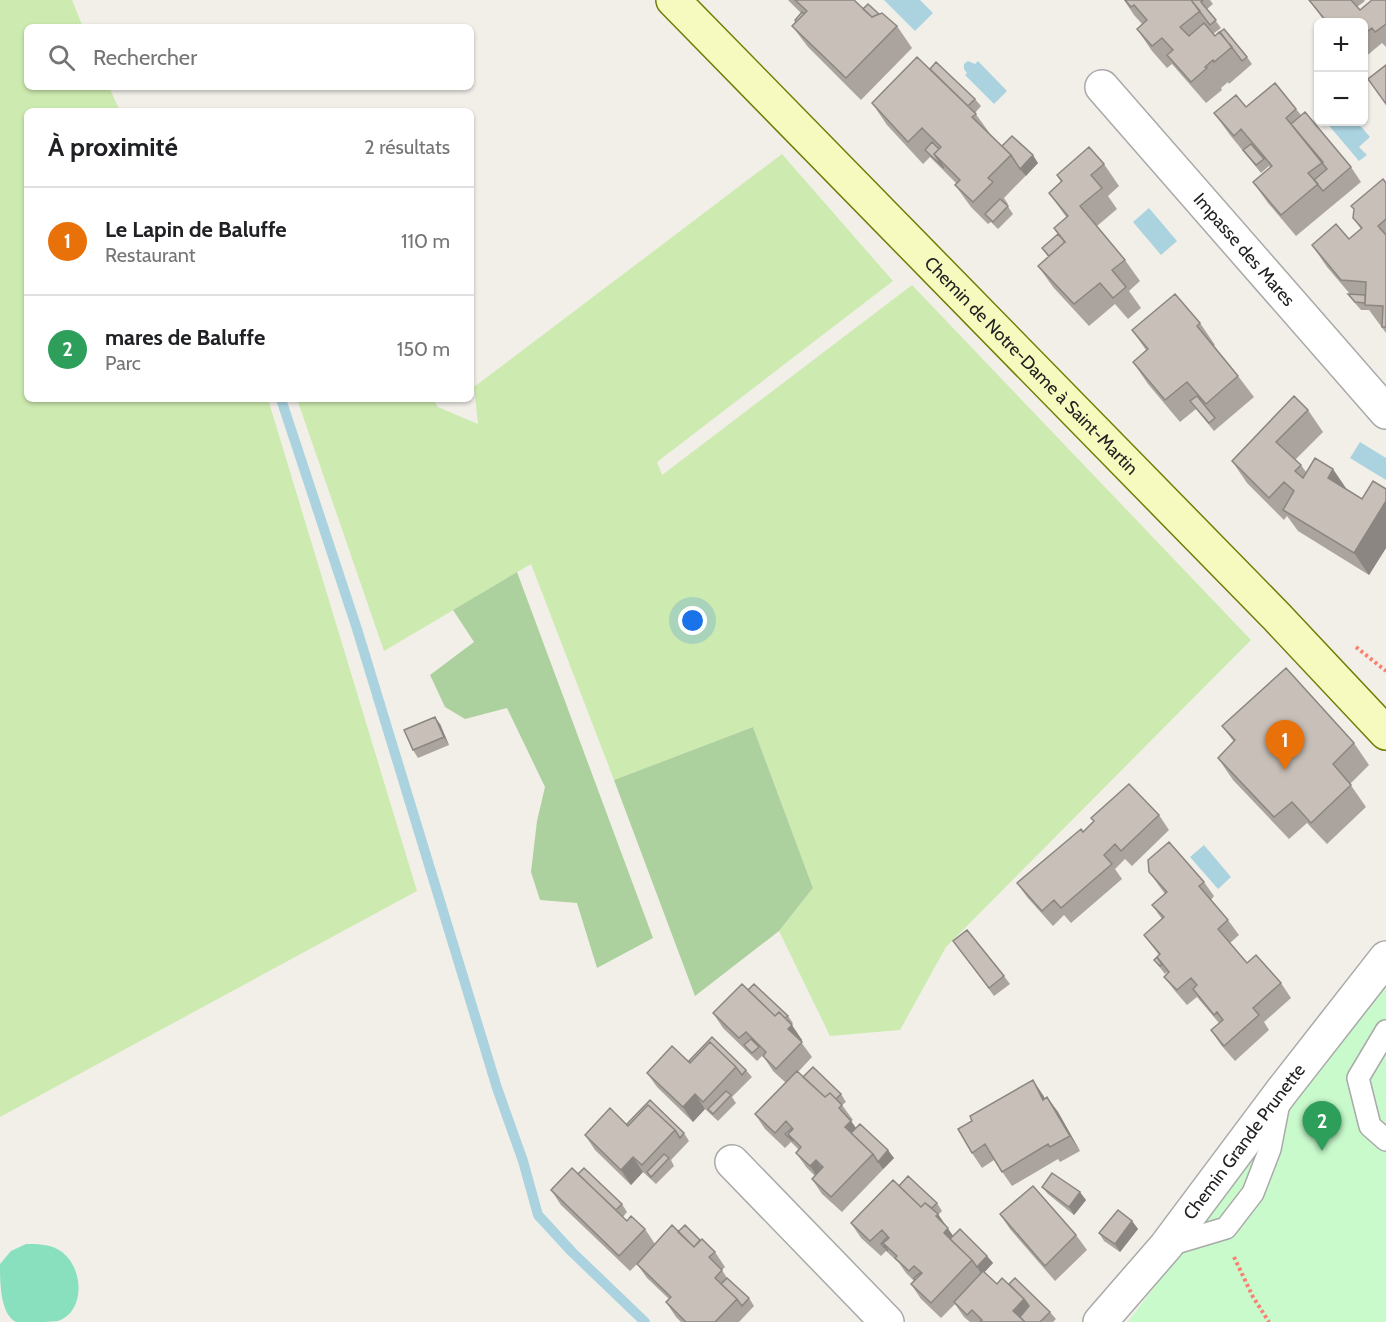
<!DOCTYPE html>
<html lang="fr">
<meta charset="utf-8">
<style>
body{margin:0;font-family:Cabin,sans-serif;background:#f2f2f2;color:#202124}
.controls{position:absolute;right:18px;top:18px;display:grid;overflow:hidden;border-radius:9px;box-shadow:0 2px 4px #0004}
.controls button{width:54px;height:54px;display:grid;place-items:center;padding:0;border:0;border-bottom:2px solid #e0e0e0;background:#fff;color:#202124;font:30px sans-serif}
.you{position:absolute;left:693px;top:621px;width:21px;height:21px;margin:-15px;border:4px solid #fff;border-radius:50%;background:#1a73e8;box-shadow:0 0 0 9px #1a73e833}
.badge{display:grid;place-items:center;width:39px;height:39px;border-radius:50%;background:#d40000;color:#fff;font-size:20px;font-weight:700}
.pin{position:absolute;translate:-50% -50px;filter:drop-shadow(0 2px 3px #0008)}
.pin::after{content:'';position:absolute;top:32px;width:21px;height:18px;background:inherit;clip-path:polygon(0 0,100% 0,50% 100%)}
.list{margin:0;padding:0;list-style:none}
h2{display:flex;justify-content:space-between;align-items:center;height:78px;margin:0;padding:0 24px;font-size:26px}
h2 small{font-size:20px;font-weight:400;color:#757577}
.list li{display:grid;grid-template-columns:39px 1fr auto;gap:18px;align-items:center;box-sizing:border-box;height:108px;padding:0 24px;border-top:2px solid #e0e0e0}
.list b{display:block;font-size:22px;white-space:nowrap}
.list p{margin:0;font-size:20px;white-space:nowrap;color:#757577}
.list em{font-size:20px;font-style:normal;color:#757577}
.icon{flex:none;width:33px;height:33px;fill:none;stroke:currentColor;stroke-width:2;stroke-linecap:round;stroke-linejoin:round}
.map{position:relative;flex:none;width:1386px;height:1322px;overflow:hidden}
.search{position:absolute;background:#fff;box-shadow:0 2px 4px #0004;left:24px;top:24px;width:450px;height:66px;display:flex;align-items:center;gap:15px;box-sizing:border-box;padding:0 21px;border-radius:9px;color:#757577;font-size:22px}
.panel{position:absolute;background:#fff;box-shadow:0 2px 4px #0004;left:24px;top:108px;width:450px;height:294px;border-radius:9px}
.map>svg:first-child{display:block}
</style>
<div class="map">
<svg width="1386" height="1322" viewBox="0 0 1386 1322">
<rect width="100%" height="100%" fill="#f2efe9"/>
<path fill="#cdebb0" d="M0,0H72L83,27H27V87H109L120,111H27V399H268L417,891L0,1117Z
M782,154L893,281L657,462L662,475L912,285L1251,640L946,947L900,1030L830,1036L779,931L813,888L753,727L614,780L531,564L384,651L297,399H433L438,407L478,424L474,387Z"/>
<path fill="#add19e" d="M517,572L653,938L597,968L577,903L540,900L531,872L537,821L545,787L507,708L465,719L445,707L430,675L474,642L453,610Z
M753,727L813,888L779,931L695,996L614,780Z"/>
<path fill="#c8facc" d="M1386,980V1322H1128Z"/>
<path fill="#88e0be" d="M26,1244C37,1244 47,1244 57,1249C83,1262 88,1310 58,1321C50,1322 38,1322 30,1322C26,1322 20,1322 16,1322C0,1314 0,1282 0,1264L11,1251Z"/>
<path fill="#aad3df" d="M884,0H920L933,13L915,31Z
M968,61L975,64L978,61L1007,91L994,104L965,75L967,73L964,69V64Z
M1326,122H1357L1370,137L1359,147L1367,155L1359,161Z
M1149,208L1177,241L1161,255L1133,222Z
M1360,442L1386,458V480L1350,458Z
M1204,845L1231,877L1218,889L1190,857Z"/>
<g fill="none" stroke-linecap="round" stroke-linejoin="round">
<path stroke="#aad3df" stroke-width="10" d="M281,399L357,629L497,1088L523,1161L538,1215L572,1252L645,1322"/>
<defs>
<path id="lane" d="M1386,1031L1358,1078L1370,1126L1386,1140
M1166,1246L1226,1228L1253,1193L1270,1149L1279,1103"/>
<g id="street">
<path id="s1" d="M1102,87L1386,412"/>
<path d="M732,1162L887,1322"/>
<path id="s2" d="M1100,1322L1166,1246L1282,1091L1386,958"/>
</g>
<g id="secondary">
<path id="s3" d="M673,0L1277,617L1386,733"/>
</g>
</defs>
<use href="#lane" stroke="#a9a9a9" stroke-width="24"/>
<use href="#street" stroke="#a9a9a9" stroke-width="36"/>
<use href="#secondary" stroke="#707d05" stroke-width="36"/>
<path stroke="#fa8072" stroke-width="4" stroke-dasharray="3 3" stroke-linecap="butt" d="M1356,647L1386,671
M1234,1257L1253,1297L1269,1322"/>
<use href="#lane" stroke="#fff" stroke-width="21"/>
<use href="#street" stroke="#fff" stroke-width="33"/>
<use href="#secondary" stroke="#f7fabf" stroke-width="33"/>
</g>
<path fill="#aba49e" d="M788,0H854L863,9L879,14L897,26L912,48L861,100L808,47L792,26L796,22L801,13Z
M1124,0H1210L1213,4L1207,9L1221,28L1213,34L1247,57L1252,64L1229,84L1228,82L1221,88L1222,90L1206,103L1172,64L1167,68L1152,51L1137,29L1142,24L1134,15Z
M1309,0H1364L1365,1L1357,7L1360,10L1386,0V47L1382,43L1364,58V22H1325Z
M930,69L975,99L981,106L975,113L991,135L1002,146L1038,163L1004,198L1008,204L1007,205L1013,214L998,229L991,222L988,224L971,207L955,185L957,184L930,157L923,164L887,125L872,103Z
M1246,107L1296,109L1301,115L1351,167L1361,182L1296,236L1268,203L1253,182L1270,167L1269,166L1261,173L1230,135L1214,113Z
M1104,164L1119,186L1108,196L1117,209L1097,226L1125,260L1140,281L1129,291L1141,308L1128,319L1115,304L1089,326L1053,287L1038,266L1048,257L1042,248L1058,234L1054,228L1067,218L1049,193L1061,182L1057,175Z
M1386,183V333L1369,310H1361L1354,302L1348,294H1350L1327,267L1312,245L1349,239L1361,229L1353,218Z
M1200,323L1215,345L1214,346L1238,376L1254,397L1214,431L1196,409L1180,422L1148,384L1133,362L1146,350L1132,330Z
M1308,410L1323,432L1295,460L1301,465L1306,472L1348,491L1362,499L1386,489V548L1369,575L1298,531L1287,516L1284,520L1247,483L1232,461Z
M440,724L449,745L418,758L413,750Z
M1222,726L1354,743L1369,765L1350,784L1366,807L1327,844L1307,823L1289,839L1233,780L1218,758L1234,742Z
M1159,815L1169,830L1132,866L1125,859L1115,869L1122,879L1071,923L1064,915L1053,926L1027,897L1017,883L1083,832Z
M1149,872L1204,882L1214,896L1211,900L1228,920L1239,935L1230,943L1247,963L1281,983L1291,998L1264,1022L1269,1030L1235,1061L1221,1045L1211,1030L1219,1023L1197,997L1187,1005L1175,991L1164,977L1168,973L1167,972L1165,974L1154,960L1159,955L1144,935L1162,919L1152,905L1165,894Z
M959,948L1004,976L1010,984L994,996Z
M748,990L788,1016L793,1023L791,1025L802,1040L801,1042L812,1057L798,1072L803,1077L841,1094L846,1102L842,1105L853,1120L851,1121L856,1128L894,1158L842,1212L822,1194L812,1179L815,1176L807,1168L796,1153L799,1150L791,1142L785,1148L765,1129L755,1114L786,1083L773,1071L763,1056L764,1054L757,1061L723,1028L713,1013Z
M712,1037L746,1070L752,1077L732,1097L736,1103L718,1121L705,1109L693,1122L657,1087L647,1073L689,1061Z
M1043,1095L1045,1099L1047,1097L1058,1112L1080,1151L1060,1162L1058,1159L1012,1186L994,1160L982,1168L972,1153Z
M650,1100L684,1133L689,1141L671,1160L674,1166L656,1184L643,1172L631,1185L595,1150L585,1135L627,1124Z
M578,1174L622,1204L627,1212L623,1217L627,1221L645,1229L655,1244L678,1232L700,1240L715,1252L725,1267L722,1270L727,1278L749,1298L754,1306L739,1322H681L676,1317L666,1302L669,1299L647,1278L637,1264L630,1271L561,1205L551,1190Z
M899,1186L937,1203L942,1211L938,1215L953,1236L987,1256L993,1263L984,1272L997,1284H1009L1050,1312L1056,1319L1053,1322H970L964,1317L955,1304L941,1318L921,1299L911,1284L914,1281L906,1273L899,1263L886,1251L881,1256L861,1238L851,1223Z
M1042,1187L1086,1200L1074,1215L1048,1194Z
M1000,1214L1076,1235L1087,1250L1055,1281L1010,1229Z
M1132,1221L1138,1229L1120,1252L1104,1241L1099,1233Z"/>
<path fill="#8b8681" d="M1033,155L1038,163L1026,176L1020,169Z
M1333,469L1348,491L1328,478Z
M1386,501V548L1369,575L1354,553Z
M435,717L440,724L449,745L444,737Z
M792,1025L802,1040L799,1044L788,1029Z
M1033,1080L1043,1095L1054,1115L1043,1100Z
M695,1094L705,1109L693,1122L683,1107Z
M1047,1097L1058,1112L1080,1151L1070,1136Z
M851,1121L861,1135L856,1141L845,1127Z
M888,1150L894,1158L883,1169L878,1162Z
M633,1157L643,1172L631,1185L621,1170Z
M816,1160L826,1175L815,1173L810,1166Z
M1080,1192L1086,1200L1074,1215L1069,1207Z
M938,1214L958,1243L955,1246L944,1233L936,1216Z
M1132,1221L1138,1229L1120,1252L1115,1244Z
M987,1256L993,1263L982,1275L977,1267Z
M1024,1299L1035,1314L1023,1322L1013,1311Z"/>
<path fill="#c7bfb8" stroke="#8b8681" stroke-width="1.5" d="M795,0H854L872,17L882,13L897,26L846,78L792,26L807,11Z
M1125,0H1191L1200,11L1180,27L1189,36L1204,23L1215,36L1219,32L1232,47L1214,62L1213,60L1205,67L1207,68L1191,82L1167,55L1173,50L1162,38L1152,46L1137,29L1147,20L1134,5L1131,7Z
M1191,0H1203L1201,2L1216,20L1210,25Z
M1309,0H1351L1360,10L1372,0H1386V24L1375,32L1372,28L1364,34V22H1327Z
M868,4L879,14L872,17L863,9Z
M802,12L804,14L796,22L795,20Z
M1224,29L1247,57L1242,61L1220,32Z
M917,57L976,114L972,117L1011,155L988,178L993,182L973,202L955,185L960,180L934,154L941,147L922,128L908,142L872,103Z
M936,62L975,99L968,106L930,69Z
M1386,65V104L1368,79Z
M1275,83L1296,109L1286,118L1323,162L1308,173L1318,184L1281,215L1253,182L1272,166L1241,129L1234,136L1214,113L1236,95L1246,107Z
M1305,112L1351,167L1323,191L1314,180L1327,169L1291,124Z
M1012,136L1033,155L1020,169L1011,155L1002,146Z
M932,142L939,149L934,154L944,168L925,150Z
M1251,144L1264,159L1256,165L1243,150Z
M1089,147L1104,164L1091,175L1102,188L1080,206L1125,260L1112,270L1126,287L1113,298L1100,283L1074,304L1038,266L1065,242L1054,228L1068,216L1049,193L1062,181L1057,175Z
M1383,179L1386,183V219L1378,226L1386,235V327H1382L1383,306L1365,305L1366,282L1341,280L1312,245L1336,224L1349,239L1362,228L1353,218L1354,209L1351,206Z
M1000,199L1008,206L993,222L985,214Z
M1058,234L1065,242H1064V243L1049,256L1042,248Z
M1175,294L1200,323L1197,326L1238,376L1206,404L1187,382L1165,400L1133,362L1148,349L1132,330Z
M1348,294L1365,295V303L1355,302Z
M1197,396L1215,418L1209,423L1190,401Z
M1294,396L1308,410L1276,442L1301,465L1295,471L1303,478L1315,458L1333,469L1328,478L1362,499L1373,481L1386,489V501L1354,553L1283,510L1294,491L1284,482L1269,498L1232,461Z
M1286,668L1354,743L1333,764L1351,785L1311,823L1292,802L1274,817L1218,758L1235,740L1222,726Z
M435,717L444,737L413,750L404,730Z
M1129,784L1159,815L1121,851L1115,844L1104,855L1112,864L1061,908L1054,900L1042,911L1017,883L1081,829L1083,832L1094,821L1091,818Z
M1169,842L1204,882L1199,886L1228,920L1218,929L1247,963L1256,955L1281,983L1253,1008L1259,1015L1224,1046L1211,1030L1223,1020L1217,1012L1214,1015L1193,989L1197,985L1191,978L1177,990L1164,977L1169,972L1157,957L1160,954L1144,935L1164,917L1152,905L1167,892L1149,872L1148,860Z
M967,930L1004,976L989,988L953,941Z
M1158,956L1157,957L1162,965L1160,966L1154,960Z
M742,984L775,1016L779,1012L792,1025L788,1029L802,1042L776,1069L763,1056L766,1052L746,1032L739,1038L713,1013Z
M754,984L788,1016L785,1018L779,1012L775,1016L748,990Z
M712,1037L746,1070L742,1075L736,1067L710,1042L690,1063L689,1061Z
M751,1039L759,1047L752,1053L744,1045Z
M710,1042L736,1067L703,1102L695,1094L683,1107L647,1073L672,1046L690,1063Z
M813,1067L841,1094L836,1099L830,1093L825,1097L803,1077Z
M797,1071L825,1097L830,1093L842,1105L839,1108L851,1121L845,1127L873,1154L831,1197L812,1179L823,1167L816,1160L810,1166L796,1153L801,1147L788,1134L793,1129L786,1121L775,1133L755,1114Z
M1033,1080L1043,1100L1047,1097L1070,1136L1050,1147L1048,1144L1002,1172L985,1144L972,1153L958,1129L972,1121L970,1116Z
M726,1091L731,1095L713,1114L708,1109Z
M650,1100L684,1133L680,1138L675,1130L648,1105L628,1126L627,1124Z
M648,1105L675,1130L642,1165L633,1157L621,1170L585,1135L610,1108L628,1126Z
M860,1124L888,1150L878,1162L873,1154L851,1133Z
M791,1129L792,1130L788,1134L793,1141L785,1134Z
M664,1154L669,1158L651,1177L647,1172Z
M821,1167L822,1168L816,1174L815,1173Z
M572,1168L627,1221L631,1216L645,1229L619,1256L551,1190Z
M584,1168L622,1204L616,1210L578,1174Z
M1052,1173L1080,1192L1069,1207L1042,1187Z
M908,1176L937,1203L932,1208L925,1203L921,1207L899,1186Z
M893,1180L921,1207L925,1203L938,1214L936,1216L948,1228L944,1233L972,1260L931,1303L911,1284L922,1273L914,1266L909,1271L895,1258L897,1256L883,1243L889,1238L882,1230L870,1241L851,1223Z
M1033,1186L1076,1235L1045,1266L1000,1214Z
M1118,1210L1132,1221L1115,1244L1099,1233Z
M672,1225L694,1247L702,1239L715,1252L709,1257L722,1270L715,1278L737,1299L715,1322H686L666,1302L671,1297L637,1264Z
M685,1225L700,1240L694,1247L678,1232Z
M960,1229L987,1256L977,1267L972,1260L950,1239Z
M887,1237L888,1239L883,1243L888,1251L881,1244Z
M983,1271L997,1284L1002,1278L1024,1299L1013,1311L1025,1322H980L982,1320L972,1310L967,1315L954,1302Z
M920,1273L921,1274L915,1280L914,1278Z
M727,1278L749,1298L742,1306L737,1299L721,1284Z
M1015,1278L1050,1312L1040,1322H1025L1020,1317L1029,1306L1024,1299L1009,1284Z"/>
<g text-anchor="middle" stroke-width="5" stroke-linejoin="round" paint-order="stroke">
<g font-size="18" fill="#222" stroke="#fff">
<text dy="6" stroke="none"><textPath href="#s1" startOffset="216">Impasse des Mares</textPath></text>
<text dy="6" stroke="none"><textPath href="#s3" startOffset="512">Chemin de Notre-Dame à Saint-Martin</textPath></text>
<text dy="6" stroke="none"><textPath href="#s2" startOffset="231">Chemin Grande Prunette</textPath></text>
</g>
</g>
</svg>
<div class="controls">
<button>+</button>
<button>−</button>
</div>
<div class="you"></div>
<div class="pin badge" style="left:1285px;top:770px;background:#e8710a">1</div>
<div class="pin badge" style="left:1322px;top:1151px;background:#2e9e5b">2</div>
<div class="search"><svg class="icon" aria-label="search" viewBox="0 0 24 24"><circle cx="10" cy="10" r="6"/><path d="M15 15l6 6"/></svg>Rechercher</div>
<section class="panel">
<h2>À proximité<small>2 résultats</small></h2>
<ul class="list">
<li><span class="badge" style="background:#e8710a">1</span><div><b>Le Lapin de Baluffe</b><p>Restaurant</p></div><em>110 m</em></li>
<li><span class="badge" style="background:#2e9e5b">2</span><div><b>mares de Baluffe</b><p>Parc</p></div><em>150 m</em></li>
</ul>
</section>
</div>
